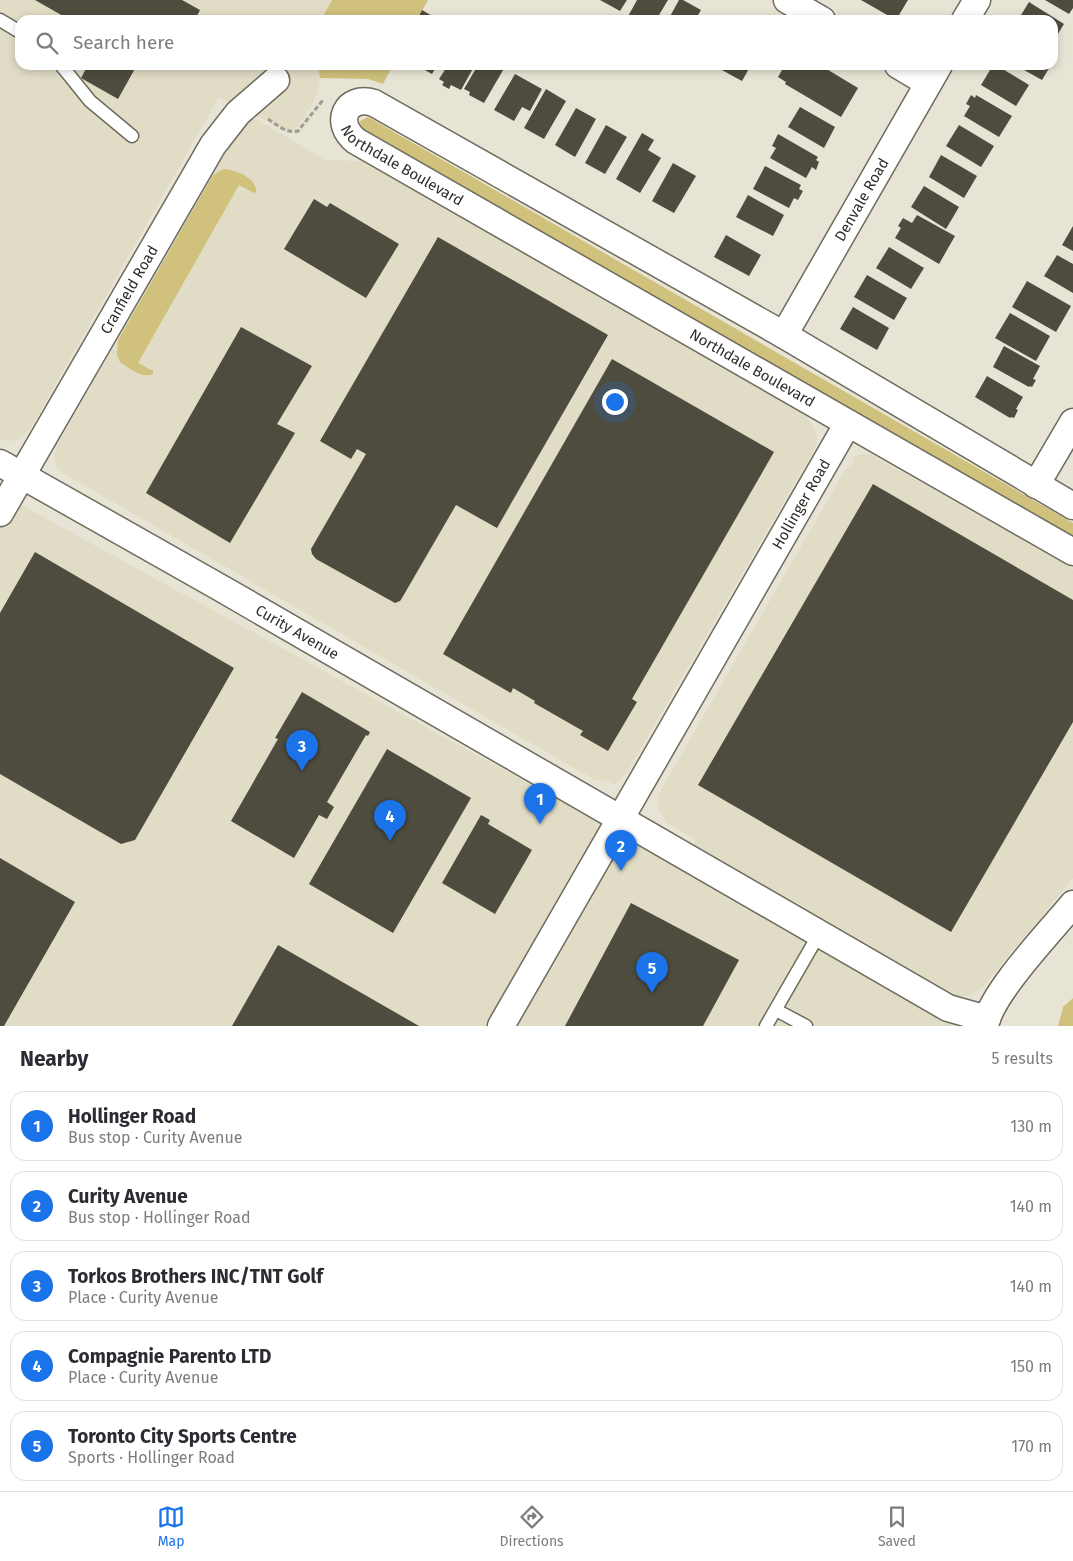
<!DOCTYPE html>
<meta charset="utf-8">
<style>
body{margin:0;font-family:"Fira Sans",sans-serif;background:#f7f7f7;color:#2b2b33}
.you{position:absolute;left:614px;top:401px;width:18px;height:18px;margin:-12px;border:4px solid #fff;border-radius:50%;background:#1a73e8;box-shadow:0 0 0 8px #1a73e833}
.badge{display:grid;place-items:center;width:32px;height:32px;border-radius:50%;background:#1a73e8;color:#fff;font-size:16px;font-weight:700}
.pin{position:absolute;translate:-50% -41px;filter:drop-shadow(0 1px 2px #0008)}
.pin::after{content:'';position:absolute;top:26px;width:18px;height:15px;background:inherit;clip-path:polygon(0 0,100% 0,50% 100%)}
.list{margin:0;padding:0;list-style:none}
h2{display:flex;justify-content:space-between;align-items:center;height:65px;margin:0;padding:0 20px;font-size:21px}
h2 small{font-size:16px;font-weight:400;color:#7c7c81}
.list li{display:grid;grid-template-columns:32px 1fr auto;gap:15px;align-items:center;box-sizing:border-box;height:70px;margin:0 10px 10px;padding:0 10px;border:1px solid #e1e1e2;border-radius:15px}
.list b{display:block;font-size:19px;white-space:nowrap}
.list p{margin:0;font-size:16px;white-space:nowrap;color:#7c7c81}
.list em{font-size:16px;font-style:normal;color:#7c7c81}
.icon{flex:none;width:28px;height:28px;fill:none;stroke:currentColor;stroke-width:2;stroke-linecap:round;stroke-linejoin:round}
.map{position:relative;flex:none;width:1073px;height:1026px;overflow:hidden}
.search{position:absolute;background:#fff;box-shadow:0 2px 8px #0003;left:15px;right:15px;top:15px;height:55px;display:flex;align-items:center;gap:12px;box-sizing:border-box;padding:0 18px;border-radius:15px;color:#7c7c81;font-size:19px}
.sheet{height:465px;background:#fff}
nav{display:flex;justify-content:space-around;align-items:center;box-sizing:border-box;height:70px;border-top:1px solid #e1e1e2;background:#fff;font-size:14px;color:#7c7c81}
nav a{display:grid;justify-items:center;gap:2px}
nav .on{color:#1a73e8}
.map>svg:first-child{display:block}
</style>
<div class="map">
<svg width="1073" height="1026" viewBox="0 0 1073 1026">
<rect width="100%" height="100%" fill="#e8e4d5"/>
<path fill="#e0dcc5" d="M0,0H332L321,20H20V65H318L320,78L317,95L310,108L295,130H287L219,97L30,429L19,440L5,441L0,438Z
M251,119H256L325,160L363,161L804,414L813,425L817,435L816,446L626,774L617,783L612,785L611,781L595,780L63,473L56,466L54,456L57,446L239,129L243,123Z
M860,454H870L1073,569V878L981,989L968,996H955L694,845L696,840L667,823L659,810L658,799L661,790L845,470L854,463L852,457Z
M0,493L34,512L970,1026H0Z"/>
<path fill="#d0c17c" d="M332,0H428L417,20H321Z
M318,65H393L383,84L368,79L320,78Z
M368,117L1073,523V539L361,129L360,121Z
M224,169C236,170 257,178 256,192L254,193L239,185L138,363L153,371V374C142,379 129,368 120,362L117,355L118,340L213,175Z
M1073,998V1026H1058L1063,1007Z"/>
<path fill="#4e4c3f" d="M35,0H182L200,10L195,20H168L164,18L163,20H70Z
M600,0H627L620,11Z
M637,0H668L656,20H626Z
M679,0H683L701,10L695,20H668Z
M861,0H908L896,20Z
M1045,0H1073V8L1069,14Z
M1029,2L1064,24L1053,42V20H1018Z
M422,10L439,20H417Z
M88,65H137L118,99L81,78Z
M416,65H437L432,74Z
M448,65H475L461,90L451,85L449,89L442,85L444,82L439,79Z
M478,65H506L484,103L469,95L470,92L464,89Z
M722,65H751L742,81L720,69Z
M785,65L792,70L795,65H820L858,88L841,117L785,84L786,82L778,77Z
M993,65H996L1029,85L1016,106L981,85Z
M1015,65H1051L1042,80Z
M515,74L542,89L530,111L522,107L514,121L494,110Z
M546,89L566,101L544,139L524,128Z
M971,95L975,98L976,95L1012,116L999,137L964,116L970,106L966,104Z
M800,107L835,127L824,148L788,127Z
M576,108L596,119L575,157L555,145Z
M606,125L627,137L605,174L585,163Z
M959,125L994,146L981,167L946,146Z
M642,133L654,140L648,150L661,158L640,193L616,179Z
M778,134L818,157L816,160L819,162L816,170L812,167L806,178L770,158L776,148L772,146Z
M941,155L977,176L964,198L929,177Z
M673,163L696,176L674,213L652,201Z
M765,166L801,185L799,189L803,191L798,200L794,198L789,208L753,189Z
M924,186L959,207L946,229L911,207Z
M748,195L784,215L773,236L736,217Z
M314,199L327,207L330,203L399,244L366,298L284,249Z
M917,215L955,236L939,264L895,238L901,228L898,226L903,218L912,223Z
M1073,226V251L1062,245Z
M726,235L761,255L749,276L714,257Z
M438,237L608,335L497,528L456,505L402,598L400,601L395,603L316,559L312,554L311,549L366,454L357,449L351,459L320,441Z
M889,247L924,268L911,289L876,268Z
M1057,255L1073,264V293L1044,276Z
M867,275L907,298L894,320L854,297Z
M1027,281L1071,306L1056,332L1012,307Z
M853,307L889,328L877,350L840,329Z
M1010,313L1050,336L1036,361L995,338Z
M241,327L312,366L277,424L295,433L230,543L146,493Z
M1004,346L1040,366L1033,379L1036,380L1032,387L1030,386L1029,387L993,367Z
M612,359L774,452L632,699L637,702L608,751L580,735L583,731L534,703L535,701L513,688L511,693L443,654Z
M987,376L1023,397L1016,409L1018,410L1014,418L1011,417L1010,418L975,397Z
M873,484L1073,600V722L951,932L698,785Z
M35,552L234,668L135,840L121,844L0,774V613Z
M302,692L370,732L368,736L366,735L327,802L334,807L327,819L319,815L294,858L231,821L278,739L275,738Z
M387,749L471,798L393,933L309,884Z
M481,815L490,820L488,824L532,850L495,914L442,883Z
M0,858L75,902L4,1026H0Z
M631,903L739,960L703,1026H565Z
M278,945L419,1026H232Z"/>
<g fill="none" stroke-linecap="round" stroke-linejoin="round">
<defs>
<path id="service" d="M0,20L20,32
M61,65L90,101L132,136
M776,1010L806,1026
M766,1026L819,934"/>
<g id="minor">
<path d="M787,0L822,20"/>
<path d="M965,20L977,0"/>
<path d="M898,65L928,83"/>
<path id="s1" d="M784,335L939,65"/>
<path id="s2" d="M0,463L219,587L948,1008L987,1019"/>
<path d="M1036,485L1073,422"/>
<path id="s3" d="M1073,506L784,335L374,103C346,94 333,123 356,141L1073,552"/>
<path id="s4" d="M0,513L213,145L238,113L276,80"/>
<path id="s5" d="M501,1026L848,423"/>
<path d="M985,1026C991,993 1050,932 1073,904"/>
</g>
</defs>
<use href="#service" stroke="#6d6b5d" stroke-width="15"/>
<use href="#minor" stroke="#6d6b5d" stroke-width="29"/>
<path stroke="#a09d92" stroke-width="3" stroke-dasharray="5 2.5" stroke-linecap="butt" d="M268,119C277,125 287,134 298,131L323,100"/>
<use href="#service" stroke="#fff" stroke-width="12"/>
<use href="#minor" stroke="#fff" stroke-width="26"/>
</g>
<g text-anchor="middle" stroke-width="5" stroke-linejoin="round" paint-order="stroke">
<g font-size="15" fill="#2f2d28" stroke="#f5f2e2">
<text dy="5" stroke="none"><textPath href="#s3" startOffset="924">Northdale Boulevard</textPath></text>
<text dy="5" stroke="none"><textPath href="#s1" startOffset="156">Denvale Road</textPath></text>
<text dy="5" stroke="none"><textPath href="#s4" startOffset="258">Cranfield Road</textPath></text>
<text dy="5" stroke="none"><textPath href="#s3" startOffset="1329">Northdale Boulevard</textPath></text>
<text dy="5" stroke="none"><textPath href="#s5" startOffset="602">Hollinger Road</textPath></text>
<text dy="5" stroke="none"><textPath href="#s2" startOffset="342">Curity Avenue</textPath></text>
</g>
</g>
</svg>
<div class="you"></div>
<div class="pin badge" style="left:540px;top:824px">1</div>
<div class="pin badge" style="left:621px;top:871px">2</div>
<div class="pin badge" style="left:302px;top:771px">3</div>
<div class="pin badge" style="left:390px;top:841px">4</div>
<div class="pin badge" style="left:652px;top:993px">5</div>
<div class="search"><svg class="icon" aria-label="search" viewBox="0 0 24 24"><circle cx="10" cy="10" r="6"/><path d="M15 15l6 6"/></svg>Search here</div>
</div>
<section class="sheet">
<h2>Nearby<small>5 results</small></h2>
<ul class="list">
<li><span class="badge">1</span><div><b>Hollinger Road</b><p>Bus stop · Curity Avenue</p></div><em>130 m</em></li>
<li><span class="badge">2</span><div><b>Curity Avenue</b><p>Bus stop · Hollinger Road</p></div><em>140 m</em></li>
<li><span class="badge">3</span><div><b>Torkos Brothers INC/TNT Golf</b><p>Place · Curity Avenue</p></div><em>140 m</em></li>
<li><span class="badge">4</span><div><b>Compagnie Parento LTD</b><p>Place · Curity Avenue</p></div><em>150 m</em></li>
<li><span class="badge">5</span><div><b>Toronto City Sports Centre</b><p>Sports · Hollinger Road</p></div><em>170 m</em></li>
</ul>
</section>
<nav>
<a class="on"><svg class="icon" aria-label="map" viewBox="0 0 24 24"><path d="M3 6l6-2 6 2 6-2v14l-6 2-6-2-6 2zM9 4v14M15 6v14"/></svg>Map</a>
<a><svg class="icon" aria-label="directions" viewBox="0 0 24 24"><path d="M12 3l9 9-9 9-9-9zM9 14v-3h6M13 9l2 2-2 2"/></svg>Directions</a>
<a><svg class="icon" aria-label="saved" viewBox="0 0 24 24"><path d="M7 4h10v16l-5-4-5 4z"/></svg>Saved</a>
</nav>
